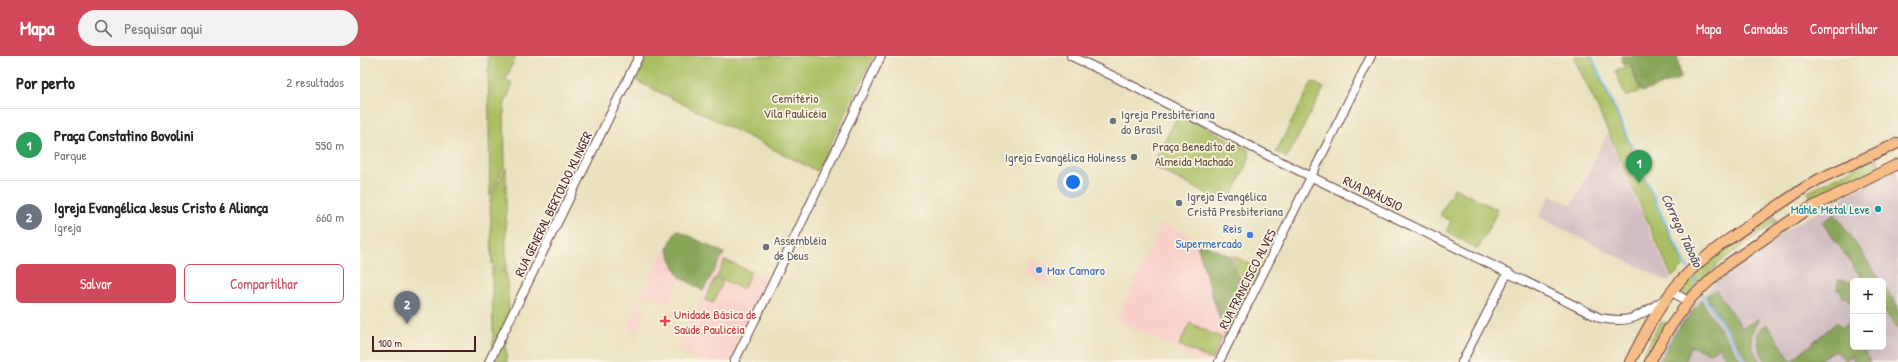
<!DOCTYPE html>
<html lang="pt">
<meta charset="utf-8">
<style>
body{margin:0;font-family:"Patrick Hand",sans-serif;background:#f2f2f2;color:#222}
.controls{position:absolute;right:12px;bottom:12px;display:grid;overflow:hidden;border-radius:6px;box-shadow:0 4px 16px #0002}
.controls button{width:36px;height:36px;display:grid;place-items:center;padding:0;border:0;border-bottom:1px solid #e0e0e0;background:#fff;color:#222;font:20px sans-serif}
.scale{position:absolute;left:12px;bottom:10px;width:104px;box-sizing:border-box;padding-left:4px;border:2px solid #4a1f2b;border-top:0;font-size:11px;line-height:14px;white-space:nowrap;color:#4a1f2b;-webkit-text-stroke:3px #fcf5e5;paint-order:stroke}
.you{position:absolute;left:713px;top:126px;width:14px;height:14px;margin:-10px;border:3px solid #fff;border-radius:50%;background:#1a73e8;box-shadow:0 0 0 6px #1a73e833}
.badge{display:grid;place-items:center;width:26px;height:26px;border-radius:50%;background:#d1495b;color:#fff;font-size:13px;font-weight:700}
.pin{position:absolute;translate:-50% -33px;filter:drop-shadow(0 1px 2px #0008)}
.pin::after{content:'';position:absolute;top:21px;width:14px;height:12px;background:inherit;clip-path:polygon(0 0,100% 0,50% 100%)}
.list{margin:0;padding:0;list-style:none}
h2{display:flex;justify-content:space-between;align-items:center;height:52px;margin:0;padding:0 16px;font-size:17px}
h2 small{font-size:13px;font-weight:400;color:#767676}
.list li{display:grid;grid-template-columns:26px 1fr auto;gap:12px;align-items:center;box-sizing:border-box;height:72px;padding:0 16px;border-top:1px solid #e0e0e0}
.list b{display:block;font-size:15px;white-space:nowrap}
.list p{margin:0;font-size:13px;white-space:nowrap;color:#767676}
.list em{font-size:13px;font-style:normal;color:#767676}
.actions{display:flex;gap:8px;padding:12px 16px}
.actions a{flex:1;padding:9px 0;border:1px solid #d1495b;border-radius:6px;text-align:center;font-size:14px;color:#d1495b}
.actions .main{background:#d1495b;color:#fff}
.icon{flex:none;width:22px;height:22px;fill:none;stroke:currentColor;stroke-width:2;stroke-linecap:round;stroke-linejoin:round}
.map{position:relative;flex:none;width:1538px;height:306px;overflow:hidden}
header{display:flex;align-items:center;gap:24px;box-sizing:border-box;height:56px;padding:0 20px;background:#d1495b;color:#fff}
header strong{font-size:19px}
nav{display:flex;gap:22px;margin-inline-start:auto;font-size:14px}
.search{width:280px;height:36px;background:#f2f2f2;display:flex;align-items:center;gap:10px;box-sizing:border-box;padding:0 14px;border-radius:22px;color:#767676;font-size:15px}
main{display:flex}
aside{flex:1;background:#fff}
.map>svg:first-child{display:block}
</style>
<header>
<strong>Mapa</strong>
<div class="search"><svg class="icon" aria-label="search" viewBox="0 0 24 24"><circle cx="10" cy="10" r="6"/><path d="M15 15l6 6"/></svg>Pesquisar aqui</div>
<nav><a>Mapa</a><a>Camadas</a><a>Compartilhar</a></nav>
</header>
<main>
<aside>
<h2>Por perto<small>2 resultados</small></h2>
<ul class="list">
<li><span class="badge" style="background:#2e9e5b">1</span><div><b>Praça Constatino Bovolini</b><p>Parque</p></div><em>550 m</em></li>
<li><span class="badge" style="background:#6b7280">2</span><div><b>Igreja Evangélica Jesus Cristo é Aliança</b><p>Igreja</p></div><em>660 m</em></li>
</ul>
<div class="actions"><a class="main">Salvar</a><a>Compartilhar</a></div>
</aside>
<div class="map">
<svg width="1538" height="306" viewBox="0 0 1538 306">
<rect width="100%" height="100%" fill="#fcf5e5"/>
<filter id="ink" filterUnits="userSpaceOnUse"><feTurbulence type="fractalNoise" baseFrequency=".025" numOctaves="2"/><feDisplacementMap in="SourceGraphic" scale="8" xChannelSelector="R" yChannelSelector="G"/><feConvolveMatrix kernelMatrix="1 2 1 2 8 2 1 2 1" color-interpolation-filters="sRGB"/></filter>
<filter id="wash" filterUnits="userSpaceOnUse"><feTurbulence type="fractalNoise" baseFrequency=".012" numOctaves="4" result="noise"/><feDisplacementMap in="SourceGraphic" scale="16" xChannelSelector="R" yChannelSelector="G"/><feGaussianBlur stdDeviation="0.9" result="paint"/><feColorMatrix in="noise" values="0 0 0 0 0 0 0 0 0 0 0 0 0 0 0 0 0 1.4 0 .05"/><feComposite in="paint" operator="in"/></filter>
<g filter="url(#wash)">
<rect width="100%" height="100%" fill="#e9e1bd"/>
<path fill="#f7d0ca" d="M802,167L872,199L886,246L857,306H843L757,264Z
M317,173L365,197L363,202L408,223L368,306H344L316,294L353,220L344,236L320,223L309,248L286,239L279,252L286,256L277,275L268,271L295,211Z
M670,202L694,213L688,227L664,215Z"/>
<path fill="#d2bec2" fill-rule="evenodd" d="M1247,78L1311,223L1307,225L1179,161L1190,139L1212,149Z
M1538,113V306H1295L1312,275L1337,244L1362,220L1431,171L1501,131ZM1493,225H1523V291H1493Z"/>
<path fill="#aabf63" stroke="#7a6f47" d="M128,0H156L145,25L153,28L144,49L145,109L130,140Z
M284,0H514L457,115L273,23Z
M1213,0H1230L1324,210L1312,221L1234,44Z
M1270,9L1280,35L1266,41L1255,15Z
M952,26L964,32L927,102L916,96Z
M819,57L889,94V103L868,148L794,111V106Z
M1516,101L1521,111L1453,146L1448,136Z
M146,112V215L132,208L130,144Z
M1094,132L1138,154L1118,193L1086,175L1091,165L1080,159Z
M1414,161L1417,165L1363,204L1339,228L1334,219C1356,195 1386,179 1414,161Z
M872,199L902,214L886,246Z
M365,204L391,216L383,233L357,221Z
M132,211L146,217L150,262L133,296Z
M1332,221L1337,229L1326,241L1318,237Z
M355,222L363,226L353,247L345,244Z
M1307,266L1286,306H1279L1300,267Z
M830,267L862,282L852,304L819,289Z
M146,282L147,306H135Z"/>
<path fill="#87a659" stroke="#686242" d="M1261,0H1317L1321,22L1282,36L1270,7L1264,9Z
M1475,158L1521,225H1504L1462,166Z
M317,174L364,197L343,235L319,220L307,193Z
M836,185L870,200L885,246L866,284Z
M1478,224L1491,226L1493,229V250L1486,240L1482,242L1481,234H1477Z
M1523,229L1538,250V274L1523,253Z
M1356,234L1382,272L1398,263C1398,267 1396,268 1394,272C1388,285 1393,295 1400,306H1389L1346,240Z
M1341,245L1382,306H1367L1360,291L1350,297L1330,290L1326,305L1299,306L1315,277Z
M1493,265V291H1503L1510,306H1495L1492,300L1485,304L1475,294L1457,306H1406C1399,294 1391,276 1407,268L1431,305L1477,266L1481,272Z"/>
<g fill="none" stroke-linecap="round" stroke-linejoin="round">
<path stroke="#70c2ec" stroke-width="2" d="M1232,0L1303,162L1328,212
M1332,218L1339,231
M1342,237L1386,306"/>
</g>
</g>
<g filter="url(#ink)">
<g fill="none" stroke-linecap="round" stroke-linejoin="round">
<defs>
<path id="minor" d="M711,0L755,21L911,101L1240,262C1273,268 1278,260 1304,244
M1312,236L1328,245
M129,306L279,0
M374,306L400,254L521,0
M859,306L1011,0
M1102,306L1148,216"/>
<path id="major" d="M1270,306C1283,280 1297,253 1316,230C1348,192 1403,161 1444,132L1461,122L1538,87
M1290,306L1308,274L1331,242L1368,208L1446,154L1538,108"/>
</defs>
<use href="#minor" stroke="#623c41" stroke-width="10"/>
<use href="#major" stroke="#623c41" stroke-width="12"/>
<use href="#minor" stroke="#fff" stroke-width="8"/>
<use href="#major" stroke="#f7be88" stroke-width="10"/>
</g>
</g>
<g fill="#6b7280" stroke="#fcf5e5" stroke-width="1.5">
<circle cx="753" cy="65" r="4"/>
<circle cx="774" cy="101" r="4"/>
<circle cx="819" cy="147" r="4"/>
<circle cx="406" cy="191" r="4"/>
</g>
<circle fill="#0f9aa8" stroke="#fcf5e5" stroke-width="1.5" cx="1518" cy="153" r="4"/>
<g fill="#3f7fe0" stroke="#fcf5e5" stroke-width="1.5">
<circle cx="890" cy="179" r="4"/>
<circle cx="679" cy="214" r="4"/>
</g>
<path fill="#e0444e" stroke="#fcf5e5" stroke-width="1.5" d="M303 259h4v4h4v4h-4v4h-4v-4h-4v-4h4z"/>
<g text-anchor="middle" stroke-width="3.5" stroke-linejoin="round" paint-order="stroke">
<g font-size="13" fill="#674f3c" stroke="#fcf5e5">
<text x="435" y="47">Cemitério<tspan x="435" dy="15">Vila Paulicéia</tspan></text>
<text x="834" y="95">Praça Benedito de<tspan x="834" dy="15">Almeida Machado</tspan></text>
</g>
<g font-size="13" fill="#5b616d" stroke="#fcf5e5" text-anchor="start">
<text x="761" y="63">Igreja Presbiteriana<tspan x="761" dy="15">do Brasil</tspan></text>
<text x="766" y="106" text-anchor="end">Igreja Evangélica Holiness</text>
<text x="827" y="145">Igreja Evangélica<tspan x="827" dy="15">Cristã Presbiteriana</tspan></text>
<text x="414" y="189">Assembléia<tspan x="414" dy="15">de Deus</tspan></text>
</g>
<g font-size="13" fill="#4a1f2b" stroke="#fcf5e5">
<text transform="translate(1013 137) rotate(26)" y="5">RUA DRÁUSIO</text>
<text transform="translate(193 148) rotate(-64)" y="5">RUA GENERAL BERTOLDO KLINGER</text>
<text transform="translate(887 223) rotate(-63)" y="5">RUA FRANCISCO ALVES</text>
</g>
<g font-size="13" fill="#0d838f" stroke="#fcf5e5" text-anchor="end">
<text x="1510" y="158">Mahle Metal Leve</text>
</g>
<g font-size="13" fill="#366cbe" stroke="#fcf5e5" text-anchor="end">
<text x="882" y="177">Reis<tspan x="882" dy="15">Supermercado</tspan></text>
<text x="687" y="219" text-anchor="start">Max Camaro</text>
</g>
<g font-size="13" fill="#be3a42" stroke="#fcf5e5" text-anchor="start">
<text x="314" y="263">Unidade Básica de<tspan x="314" dy="15">Saúde Paulicéia</tspan></text>
</g>
<g font-size="14" font-style="italic" fill="#555065" stroke="#fcf5e5">
<text transform="translate(1322 174) rotate(65)" y="5">Córrego Taboão</text>
</g>
</g>
</svg>
<div class="controls">
<button>+</button>
<button>−</button>
</div>
<div class="scale">100 m</div>
<div class="you"></div>
<div class="pin badge" style="left:1279px;top:127px;background:#2e9e5b">1</div>
<div class="pin badge" style="left:47px;top:268px;background:#6b7280">2</div>
</div>
</main>
